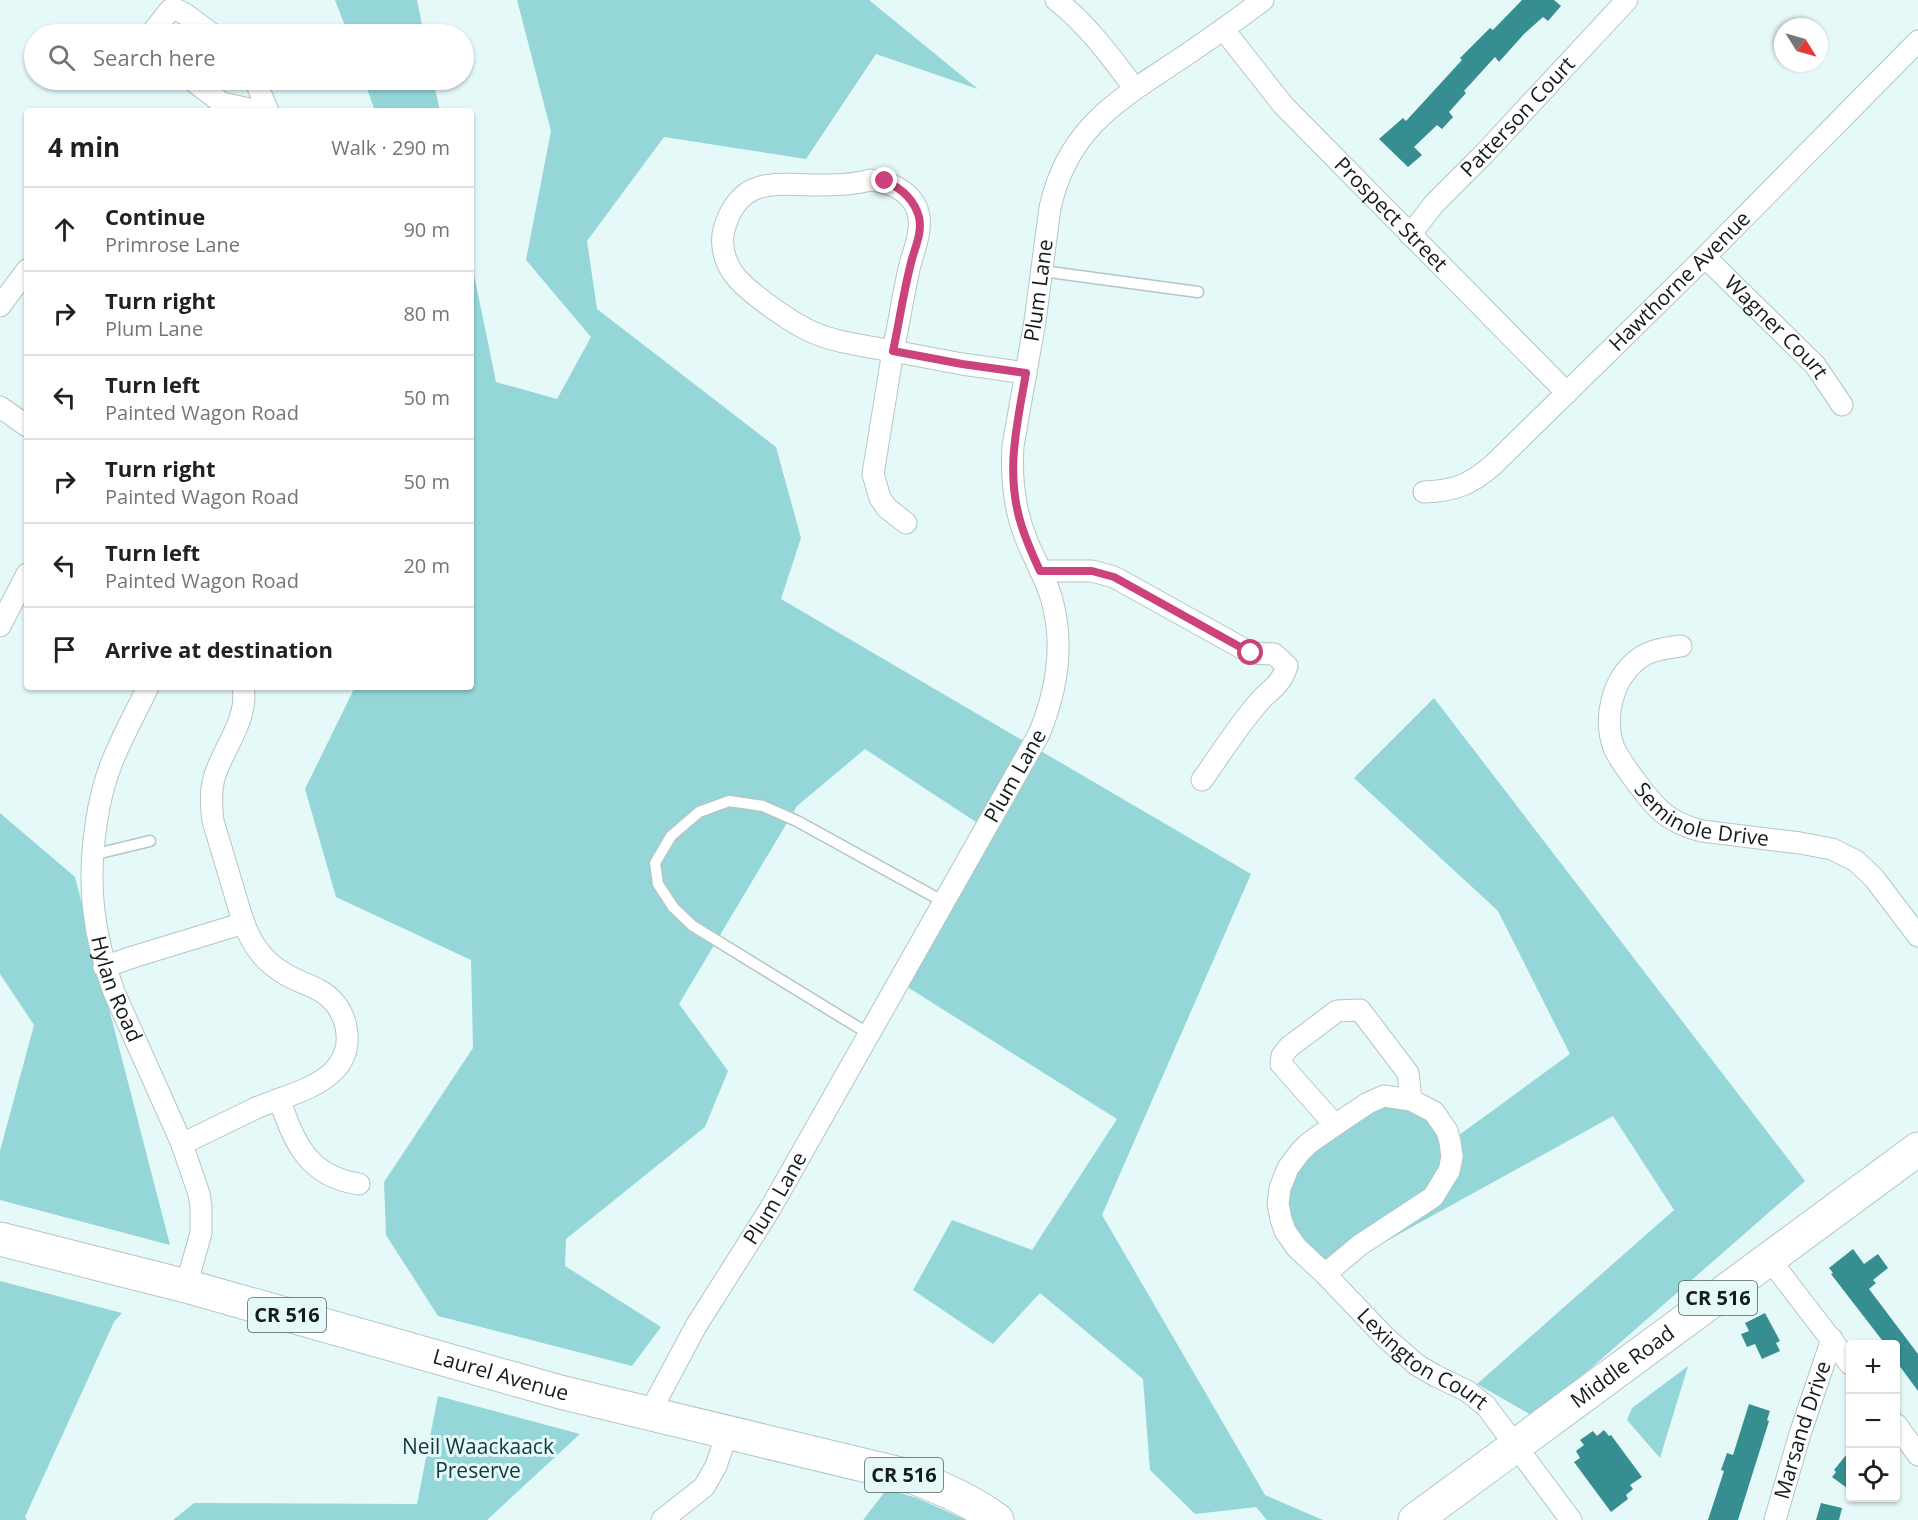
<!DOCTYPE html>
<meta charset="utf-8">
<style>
body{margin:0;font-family:"Open Sans",sans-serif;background:#f6f6f6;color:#202124}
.controls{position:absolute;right:18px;bottom:18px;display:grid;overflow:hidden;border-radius:6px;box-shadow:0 2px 4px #0004}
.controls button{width:54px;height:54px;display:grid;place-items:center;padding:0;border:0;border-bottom:2px solid #e0e0e0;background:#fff;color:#202124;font:30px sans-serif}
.compass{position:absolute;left:1774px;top:18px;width:54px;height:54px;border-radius:50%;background:#fff;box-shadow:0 2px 4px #0004;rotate:127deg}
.stop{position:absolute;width:18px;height:18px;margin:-14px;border:4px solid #cb427d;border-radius:50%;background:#fff}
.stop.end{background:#cb427d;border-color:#fff;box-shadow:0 2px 6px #0008}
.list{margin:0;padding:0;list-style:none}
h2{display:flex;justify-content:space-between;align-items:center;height:78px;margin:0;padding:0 24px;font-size:26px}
h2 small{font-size:20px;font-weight:400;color:#757577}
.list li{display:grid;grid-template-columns:39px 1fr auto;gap:18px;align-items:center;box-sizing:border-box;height:84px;padding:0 24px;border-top:2px solid #e0e0e0}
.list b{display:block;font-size:22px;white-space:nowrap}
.list p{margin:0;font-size:20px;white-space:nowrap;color:#757577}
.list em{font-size:20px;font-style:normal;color:#757577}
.icon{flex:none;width:33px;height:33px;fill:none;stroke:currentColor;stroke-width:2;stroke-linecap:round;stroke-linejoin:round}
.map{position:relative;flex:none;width:1918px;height:1520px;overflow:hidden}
.search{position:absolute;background:#fff;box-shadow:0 2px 4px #0004;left:24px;top:24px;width:450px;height:66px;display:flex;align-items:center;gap:15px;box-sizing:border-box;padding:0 21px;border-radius:33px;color:#757577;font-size:22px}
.panel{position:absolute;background:#fff;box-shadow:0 2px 4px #0004;left:24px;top:108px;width:450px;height:582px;border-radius:6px}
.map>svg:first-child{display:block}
</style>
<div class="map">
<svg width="1918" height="1520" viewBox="0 0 1918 1520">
<rect width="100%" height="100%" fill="#e6f9f9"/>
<path fill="#95d6d8" d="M335,0H417L424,34H348Z
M517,0H869L978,89L876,54L806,159L664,137L587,241L597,309L776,447L801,538L781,599L1251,874L1102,1215L1265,1495L1323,1520H1267L1256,1507L1195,1514L1150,1470L1143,1379L1040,1293L993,1344L913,1290L952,1220L1032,1250L1117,1119L901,983L988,830L865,749L797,806L679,1004L728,1071L705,1127L566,1239L565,1266L661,1327L632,1366L438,1316L386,1235L384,1182L473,1048L471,960L336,897L305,789L355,687H471V260L496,382L557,399L591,337L526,260L551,131Z
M364,80H433L440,111H375Z
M1434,698L1805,1181L1535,1417L1477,1384L1674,1210L1613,1116L1334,1270L1295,1249L1281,1185L1319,1141L1391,1097L1455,1138L1570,1054L1498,911L1354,778Z
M0,813L75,877L170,1245L0,1200V1151L34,1025L0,974Z
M0,1281L122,1313L114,1322L25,1517L27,1520H0Z
M1688,1366L1660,1458L1627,1420L1632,1408Z
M438,1396L580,1434L487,1520H173L194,1503L417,1504Z
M887,1489L917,1498L966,1520H863Z"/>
<path fill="#378e91" d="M1522,0H1554L1561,6L1548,21L1543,17L1524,34L1499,62L1495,57L1464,91L1466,93L1449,112L1453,117L1442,129L1437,125L1414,147L1422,155L1408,167L1379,139L1403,118L1406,121L1462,60L1460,58L1490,28L1493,30Z
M1853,1249L1864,1264L1878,1254L1888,1268L1873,1280L1876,1283L1869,1289L1918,1354V1391L1896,1361V1344H1885L1831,1274L1833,1273L1829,1268Z
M1765,1313L1780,1341L1776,1343L1780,1351L1762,1359L1755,1344L1747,1347L1741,1334L1749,1331L1745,1323Z
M1749,1404L1770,1411L1767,1420L1769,1421L1738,1520H1708L1724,1471L1721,1470L1727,1453L1733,1455Z
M1604,1430L1609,1436L1611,1435L1642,1477L1630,1485L1633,1489L1626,1495L1628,1499L1611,1512L1574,1462L1580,1458L1576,1451L1584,1445L1580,1440L1593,1431L1597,1436Z
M1851,1449V1491L1832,1477L1836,1472L1834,1470Z
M1821,1503L1842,1508L1839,1520H1816Z"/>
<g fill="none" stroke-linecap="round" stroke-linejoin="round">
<defs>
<path id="service" d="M1042,271L1198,292
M92,855L150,841
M869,1034L693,926L673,907L658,884L655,863L671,836L699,812L729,801L763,806L797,821L944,902"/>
<g id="minor">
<path d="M1056,0C1088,25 1111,57 1135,89"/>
<path id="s1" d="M1224,30L1283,105L1567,393"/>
<path d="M151,34L170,10H177L185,14L212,34"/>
<path d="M192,80L222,103L258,111"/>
<path d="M255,80L268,111"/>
<path d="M870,180C896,182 923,198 919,229C918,243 912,255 909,269C903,296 899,323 893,351C869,346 841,344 817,334C797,327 745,291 733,273C725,262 720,244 724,230C728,214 737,198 752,190C772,181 794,185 815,185C834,185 852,185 870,180Z"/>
<path id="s2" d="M1410,235L1434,204L1484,154L1627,0"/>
<path id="s3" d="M1705,257L1815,365L1842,405"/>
<path d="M0,306L27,270"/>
<path d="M0,407L27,426"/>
<path id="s4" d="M1424,492C1454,491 1470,485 1493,465L1705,257L1918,41"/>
<path d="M906,523L887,508L880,498L873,474L893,351L962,364L1026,373"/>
<path d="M1040,571H1092L1114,577L1251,653L1274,654L1287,666C1280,687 1271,688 1258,703C1238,726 1220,755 1202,780"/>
<path d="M0,626L27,574"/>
<path id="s5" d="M1681,646C1666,648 1649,650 1637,660C1612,680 1603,718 1614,748C1620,761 1629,772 1637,783C1656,809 1669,823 1702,831L1800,843L1832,849L1856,861L1874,878L1918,936"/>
<path id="s6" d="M148,687C136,712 122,737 112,762C104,782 99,803 96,825C87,885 93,935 114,992L182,1144L199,1194L201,1206V1233L186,1286"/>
<path d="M104,967L136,956L244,923"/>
<path d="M279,1099C295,1143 307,1176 359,1184"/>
<path d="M1335,1125L1281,1064L1282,1056L1289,1047L1337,1011L1360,1010L1408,1073L1411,1100"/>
<path d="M182,1144C207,1132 231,1120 256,1108C291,1093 351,1083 347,1034C346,1021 341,1010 333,1001C321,987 301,984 285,974C275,968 265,960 258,950C245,933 240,911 234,891C227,868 220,844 213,821C211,805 210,790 215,775C224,747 249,718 243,687"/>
<path d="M1770,1260L1850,1364"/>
<path id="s7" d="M1325,1274L1360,1245L1433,1197L1449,1171L1452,1157L1450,1142L1447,1131L1434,1112L1411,1100L1384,1096L1368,1103L1335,1125L1309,1143L1300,1152L1288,1168L1280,1188L1278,1204L1281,1219L1285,1231L1297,1248L1325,1274L1386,1338L1417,1365L1436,1376L1467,1391L1486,1406L1571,1520"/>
<path id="s8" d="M649,1414L696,1326L770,1209L1039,734C1056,693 1064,648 1053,604C1048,582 1035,561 1027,541C1014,510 1011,479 1013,446L1035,321L1050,208C1067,130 1115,102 1177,61C1207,41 1235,21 1263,0"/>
<path d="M1896,1424L1918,1455"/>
<path d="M662,1520L704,1487L716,1466L727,1433"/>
<path id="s9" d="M1775,1520L1800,1434L1832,1339"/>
</g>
<g id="primary">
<path id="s10" d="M0,1239L186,1286L560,1392L913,1477C944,1489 971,1501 997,1520"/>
<path id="s11" d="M1415,1520L1918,1149"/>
</g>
</defs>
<use href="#service" stroke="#b3c6c6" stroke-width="13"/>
<use href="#minor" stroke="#b3c6c6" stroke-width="23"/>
<use href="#primary" stroke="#b3c6c6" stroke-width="35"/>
<use href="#service" stroke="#fff" stroke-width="10"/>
<use href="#minor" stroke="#fff" stroke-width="21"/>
<use href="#primary" stroke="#fff" stroke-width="33"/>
</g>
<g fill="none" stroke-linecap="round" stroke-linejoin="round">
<path stroke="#cb427d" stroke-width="8" d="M885,181C901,188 914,199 919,217C923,234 913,251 910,267C903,295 899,323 893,351L962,364L1026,373C1017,425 1005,472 1021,524C1026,540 1033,556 1040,571H1092L1114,577L1251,653"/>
</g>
<g text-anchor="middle" stroke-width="6" stroke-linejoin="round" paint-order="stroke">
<g fill="#e6f9f9" stroke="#545e5e" stroke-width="1.5">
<rect x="1679" y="1281" width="78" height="34" rx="4.5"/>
<rect x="248" y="1298" width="78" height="34" rx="4.5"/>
<rect x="865" y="1458" width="78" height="34" rx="4.5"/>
</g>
<g font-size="20" font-weight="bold" fill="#151c1c">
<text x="1718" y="1305">CR 516</text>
<text x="287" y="1322">CR 516</text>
<text x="904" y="1482">CR 516</text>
</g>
<g font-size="21" fill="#151c1c" stroke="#e6f9f9">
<text dy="7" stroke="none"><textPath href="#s2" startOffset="160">Patterson Court</textPath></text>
<text dy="7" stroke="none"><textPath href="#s1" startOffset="249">Prospect Street</textPath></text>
<text dy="7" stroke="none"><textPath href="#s4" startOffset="338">Hawthorne Avenue</textPath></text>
<text dy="7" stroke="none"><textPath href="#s8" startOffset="1240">Plum Lane</textPath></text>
<text dy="7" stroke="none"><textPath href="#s3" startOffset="100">Wagner Court</textPath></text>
<text dy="7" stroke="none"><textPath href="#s8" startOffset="736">Plum Lane</textPath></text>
<text dy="7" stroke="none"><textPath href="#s5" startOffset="262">Seminole Drive</textPath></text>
<text dy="7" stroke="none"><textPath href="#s6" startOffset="316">Hylan Road</textPath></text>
<text dy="7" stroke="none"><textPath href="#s8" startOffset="250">Plum Lane</textPath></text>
<text dy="7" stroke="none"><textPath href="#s7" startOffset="657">Lexington Court</textPath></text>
<text dy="7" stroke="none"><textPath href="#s11" startOffset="258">Middle Road</textPath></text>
<text dy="7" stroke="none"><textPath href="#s10" startOffset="519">Laurel Avenue</textPath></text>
<text dy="7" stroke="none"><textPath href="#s9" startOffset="94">Marsand Drive</textPath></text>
</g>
<g font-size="21" fill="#10393b" stroke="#e6f9f9">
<text x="478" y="1454">Neil Waackaack<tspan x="478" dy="24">Preserve</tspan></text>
</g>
</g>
</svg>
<div class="controls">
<button>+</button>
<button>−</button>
<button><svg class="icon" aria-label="locate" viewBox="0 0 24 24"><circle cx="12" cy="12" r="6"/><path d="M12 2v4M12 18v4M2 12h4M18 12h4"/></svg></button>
</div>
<svg class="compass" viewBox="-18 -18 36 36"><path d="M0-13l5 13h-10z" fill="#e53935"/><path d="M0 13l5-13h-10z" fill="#757577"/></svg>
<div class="stop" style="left:1251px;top:653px"></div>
<div class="stop end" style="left:885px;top:181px"></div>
<div class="search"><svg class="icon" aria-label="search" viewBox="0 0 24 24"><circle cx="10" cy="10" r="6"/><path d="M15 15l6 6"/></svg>Search here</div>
<section class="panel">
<h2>4 min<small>Walk · 290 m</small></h2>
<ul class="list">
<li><svg class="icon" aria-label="ahead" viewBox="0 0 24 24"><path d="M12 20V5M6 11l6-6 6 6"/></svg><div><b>Continue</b><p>Primrose Lane</p></div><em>90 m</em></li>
<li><svg class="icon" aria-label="right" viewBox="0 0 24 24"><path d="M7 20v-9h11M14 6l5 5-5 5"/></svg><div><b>Turn right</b><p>Plum Lane</p></div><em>80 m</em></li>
<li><svg class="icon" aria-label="left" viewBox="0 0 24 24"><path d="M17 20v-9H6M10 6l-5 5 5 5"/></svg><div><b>Turn left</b><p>Painted Wagon Road</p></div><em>50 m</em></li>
<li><svg class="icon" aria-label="right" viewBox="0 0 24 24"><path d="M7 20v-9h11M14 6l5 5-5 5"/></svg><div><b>Turn right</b><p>Painted Wagon Road</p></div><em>50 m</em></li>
<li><svg class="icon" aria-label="left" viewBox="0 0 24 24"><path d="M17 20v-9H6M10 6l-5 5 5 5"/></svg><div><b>Turn left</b><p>Painted Wagon Road</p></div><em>20 m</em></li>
<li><svg class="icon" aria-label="arrive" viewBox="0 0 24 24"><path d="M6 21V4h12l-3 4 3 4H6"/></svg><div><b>Arrive at destination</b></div></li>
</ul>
</section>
</div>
